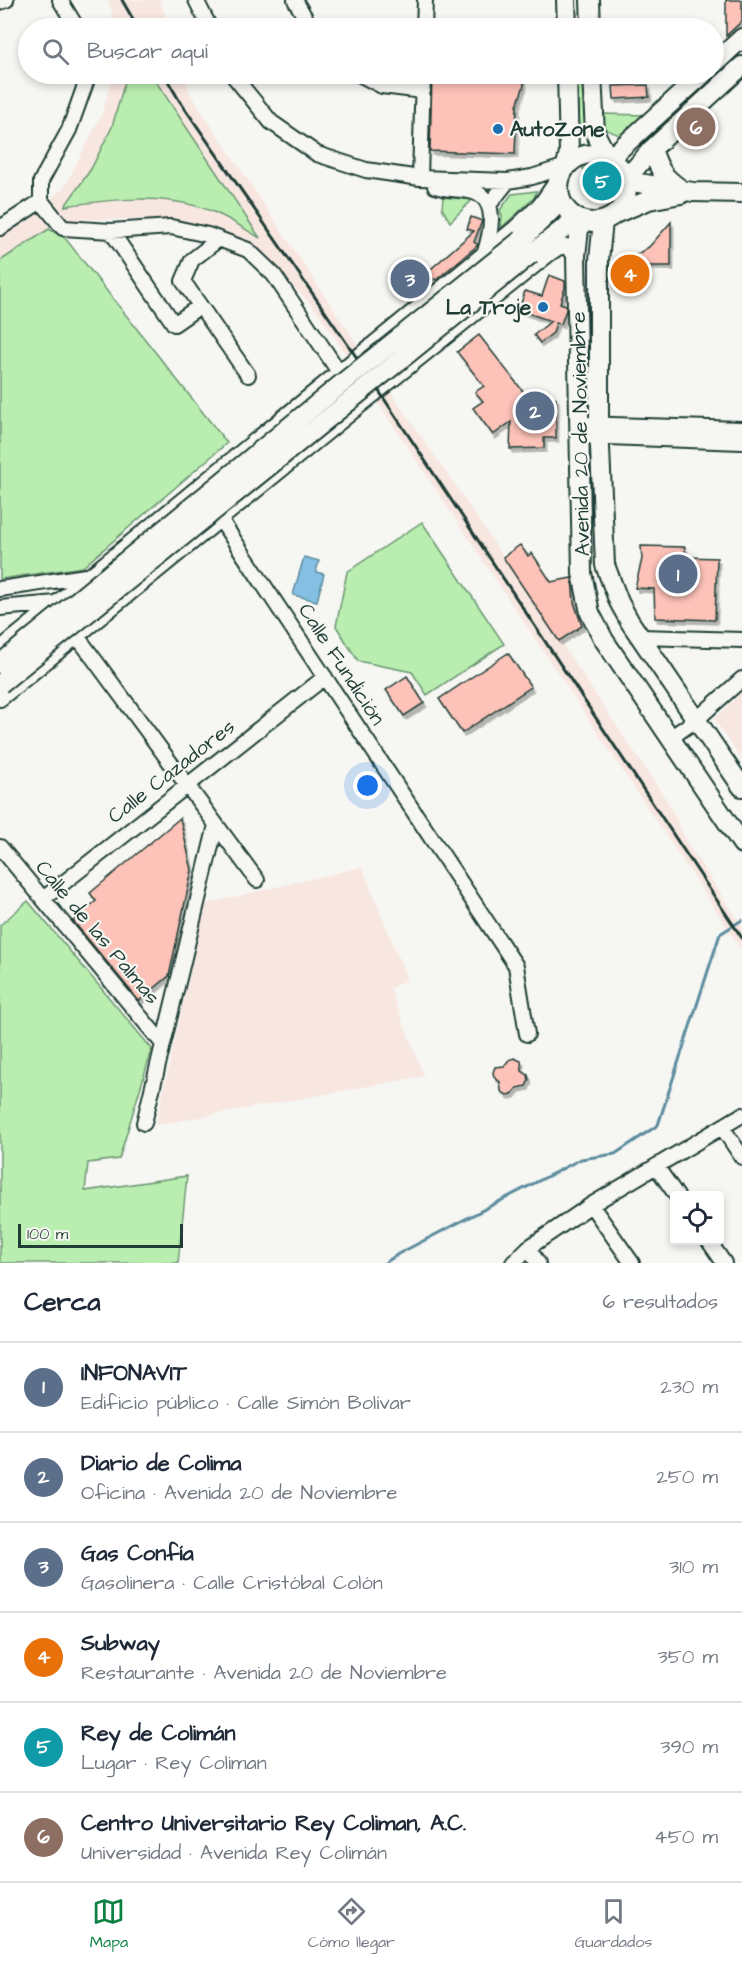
<!DOCTYPE html>
<html lang="es">
<meta charset="utf-8">
<style>
body{margin:0;font-family:"Architects Daughter",sans-serif;background:#f6f6f7;color:#1f2937}
.controls{position:absolute;right:18px;bottom:18px;display:grid;overflow:hidden;border-radius:6px;box-shadow:0 3px 9px #0003}
.controls button{width:54px;height:54px;display:grid;place-items:center;padding:0;border:0;border-bottom:2px solid #e0e1e3;background:#fff;color:#1f2937;font:30px sans-serif}
.scale{position:absolute;left:18px;bottom:15px;width:165px;box-sizing:border-box;padding-left:6px;border:3px solid #1f3d34;border-top:0;font-size:16px;line-height:21px;white-space:nowrap;color:#1f3d34;-webkit-text-stroke:4px #f6f6f2;paint-order:stroke}
.you{position:absolute;left:368px;top:786px;width:21px;height:21px;margin:-15px;border:4px solid #fff;border-radius:50%;background:#1a73e8;box-shadow:0 0 0 9px #1a73e833}
.badge{display:grid;place-items:center;width:39px;height:39px;border-radius:50%;background:#0b8043;color:#fff;font-size:20px;font-weight:700}
.pin{position:absolute;translate:-50% -50%;border:3px solid #fff;box-shadow:0 2px 6px #0006}
.list{margin:0;padding:0;list-style:none}
h2{display:flex;justify-content:space-between;align-items:center;height:78px;margin:0;padding:0 24px;font-size:26px}
h2 small{font-size:20px;font-weight:400;color:#747a83}
.list li{display:grid;grid-template-columns:39px 1fr auto;gap:18px;align-items:center;box-sizing:border-box;height:90px;padding:0 24px;border-top:2px solid #e0e1e3}
.list b{display:block;font-size:22px;white-space:nowrap}
.list p{margin:0;font-size:20px;white-space:nowrap;color:#747a83}
.list em{font-size:20px;font-style:normal;color:#747a83}
.icon{flex:none;width:33px;height:33px;fill:none;stroke:currentColor;stroke-width:2;stroke-linecap:round;stroke-linejoin:round}
.map{position:relative;flex:none;width:742px;height:1263px;overflow:hidden}
.search{position:absolute;background:#fff;box-shadow:0 3px 9px #0003;left:18px;right:18px;top:18px;height:66px;display:flex;align-items:center;gap:15px;box-sizing:border-box;padding:0 21px;border-radius:33px;color:#747a83;font-size:22px}
.sheet{height:618px;background:#fff}
nav{display:flex;justify-content:space-around;align-items:center;box-sizing:border-box;height:84px;border-top:2px solid #e0e1e3;background:#fff;font-size:16px;color:#747a83}
nav a{display:grid;justify-items:center;gap:3px}
nav .on{color:#0b8043}
.map>svg:first-child{display:block}
</style>
<div class="map">
<svg width="742" height="1263" viewBox="0 0 742 1263">
<defs>
<filter id="shadow"><feDropShadow dx="2.5" dy="4" stdDeviation="0" flood-color="#0004"/></filter>
</defs>
<rect width="100%" height="100%" fill="#f6f6f2"/>
<filter id="ink" filterUnits="userSpaceOnUse"><feTurbulence type="fractalNoise" baseFrequency=".0167" numOctaves="2"/><feDisplacementMap in="SourceGraphic" scale="12" xChannelSelector="R" yChannelSelector="G"/><feConvolveMatrix kernelMatrix="1 2 1 2 8 2 1 2 1" color-interpolation-filters="sRGB"/></filter>
<g filter="url(#ink)">
<path fill="#f8e6e1" d="M108,0H160L169,28H113L112,11Z
M113,74H184L190,94L361,350L455,485L669,804L687,843L742,926V950L317,311L259,250L214,227L163,220L85,219L48,229L0,261V235L26,218L64,188L102,114Z
M742,692V760L714,719Z
M362,867L407,979L390,989L424,1076L156,1125L205,904Z"/>
<path fill="#b9eeb0" stroke="#6c9672" stroke-width="1.5" d="M125,74H151L260,238C244,229 228,217 211,211C164,193 114,199 65,206L91,169L112,127L125,81Z
M575,74H585L589,132L576,133Z
M603,114L645,115L622,136L604,129Z
M590,164C613,163 625,184 614,204L609,200L613,195L608,193L604,181L592,176L591,170L585,172L582,167Z
M537,191L533,199L501,228L502,216L500,210L512,194Z
M443,197L472,200L450,222L442,208Z
M49,229L65,238L227,443L83,567L0,579V261Z
M422,522L504,644L427,695L412,672L358,661L336,626L347,572Z
M28,901L152,1049L119,1159L88,1163L85,1191L187,1176L178,1263H0V925Z"/>
<path fill="#85c0e4" stroke="#5c8c9e" stroke-width="1.5" d="M304,557L319,561L316,572L324,574L317,601L293,595Z"/>
<g fill="none" stroke-linecap="round" stroke-linejoin="round">
<path stroke="#5c8c9e" stroke-width="3" d="M385,1263L398,1254L581,1159L615,1154L658,1125L720,934L742,920"/>
</g>
<path fill="#fdc2b8" stroke="#1f3d34" stroke-width="1.5" filter="url(#shadow)" d="M726,0H742V21L726,36Z
M432,74H523L524,85L517,106L515,154L430,151Z
M648,85L649,97L614,99L613,86Z
M471,217L482,221L474,242L478,245L436,280L424,275L474,231L467,229Z
M671,222V266H640V282H621V264L649,247Z
M549,275L565,281V288L560,303L566,305V310L561,324L556,323L553,333L540,343L534,335L551,321L519,310L525,291L542,296Z
M479,335L529,399L556,398V438H544V448L510,449L511,422L493,435L473,408L483,401L475,392L484,386L457,352Z
M520,545L528,556L532,553L551,582L572,578L574,602L582,626L559,641L503,557Z
M641,546L685,547V557L717,558L715,620L655,618L654,589L635,588L642,559Z
M508,653L531,687L462,733L439,699Z
M407,676L424,703L404,716L386,690Z
M180,818L192,870L169,976L139,1001L73,921L96,901L90,893Z
M514,1058L521,1061L522,1071L528,1075L529,1080L526,1086L517,1088L512,1094L507,1095L501,1091L500,1082L494,1077L493,1072L495,1067L504,1066L509,1060Z"/>
<g fill="none" stroke-linecap="round" stroke-linejoin="round">
<defs>
<path id="minor" d="M60,0L77,28
M196,0L210,28
M295,0L311,28
M0,2L6,0
M424,28L425,0
M89,74L69,130L41,181V201L63,228L111,231L171,227L208,235L248,250L274,275L339,372
M232,74L271,122L317,154L366,170L420,178L508,181L532,177L566,166
M359,74L382,86L423,91
M420,178L423,74
M435,186C446,190 458,189 469,191C500,196 491,232 485,252
M489,205L508,181
M0,228L41,201
M111,231L174,324L200,306
M219,239L192,260L183,281L248,375
M580,424L742,429
M580,436L742,442
M220,519L516,966L527,1034
M0,589L86,576
M0,608L56,603
M77,636L257,880
M641,637L742,640
M0,649L514,229L540,205L561,175
M0,699L352,412L549,254L558,248L566,246L576,256
M670,738L696,720L742,679
M0,847L163,1044
M43,899L325,677
M144,1123L216,825
M722,1127L742,1157
M656,1166L677,1196
M591,1205L632,1263
M708,1240L724,1263
M528,1248L538,1263
M513,1263L528,1248L591,1205L742,1115"/>
<path id="major" d="M566,0L567,28
M590,0L591,28
M714,64L742,38
M592,74L595,133L607,156
M652,149C659,170 663,177 682,190
M559 188a34 34 0 1 1 68 0a34 34 0 1 1-68 0Z
M610,158L703,74
M566,166L569,152L567,74
M626,179L652,149L742,66
M627,181L693,192L742,193
M617,213L649,200L681,194
M580,220L576,256L582,573L590,613L604,640L742,844
M603,221L599,260V424L605,565L619,602L630,622L742,787
M521,240L561,201
M531,254L577,218"/>
</defs>
<use href="#minor" stroke="#1f3d34" stroke-width="18"/>
<use href="#major" stroke="#1f3d34" stroke-width="22"/>
<use href="#minor" stroke="#f6f6f2" stroke-width="14"/>
<use href="#major" stroke="#f6f6f2" stroke-width="18"/>
<path stroke="#1f3d34" stroke-width="3" d="M122,0L138,28
M164,74L179,100L357,358L742,938"/>
<defs>
<path id="major-bridge" d="M0,664L345,381L521,240
M0,684L531,254"/>
</defs>
<use href="#major-bridge" stroke="#1f3d34" stroke-width="22" stroke-linecap="butt"/>
<use href="#major-bridge" stroke="#f6f6f2" stroke-width="18"/>
</g>
</g>
<g fill="#1f6fb2" stroke="#f6f6f2" stroke-width="2">
<circle cx="498" cy="129" r="6"/>
<circle cx="543" cy="307" r="6"/>
</g>
<g text-anchor="middle" stroke-width="4.5" stroke-linejoin="round" paint-order="stroke">
<g font-size="21" font-weight="bold" fill="#1f3d34" stroke="#f6f6f2" text-anchor="start">
<text x="510" y="136">AutoZone</text>
<text x="531" y="314" text-anchor="end">La Troje</text>
</g>
<g font-size="21" fill="#1f3d34" stroke="#f6f6f2">
<text transform="translate(580 434) rotate(-91)" y="7">Avenida 20 de Noviembre</text>
<text transform="translate(342 664) rotate(57)" y="7">Calle Fundición</text>
<text transform="translate(171 771) rotate(-38)" y="7">Calle Cazadores</text>
<text transform="translate(98 932) rotate(50)" y="7">Calle de las Palmas</text>
</g>
</g>
</svg>
<div class="controls">
<button><svg class="icon" aria-label="locate" viewBox="0 0 24 24"><circle cx="12" cy="12" r="6"/><path d="M12 2v4M12 18v4M2 12h4M18 12h4"/></svg></button>
</div>
<div class="scale">100 m</div>
<div class="you"></div>
<div class="pin badge" style="left:678px;top:574px;background:#5c6f8a">1</div>
<div class="pin badge" style="left:535px;top:411px;background:#5c6f8a">2</div>
<div class="pin badge" style="left:410px;top:279px;background:#5c6f8a">3</div>
<div class="pin badge" style="left:630px;top:274px;background:#e8710a">4</div>
<div class="pin badge" style="left:602px;top:181px;background:#0f9aa8">5</div>
<div class="pin badge" style="left:696px;top:127px;background:#8d6e63">6</div>
<div class="search"><svg class="icon" aria-label="search" viewBox="0 0 24 24"><circle cx="10" cy="10" r="6"/><path d="M15 15l6 6"/></svg>Buscar aquí</div>
</div>
<section class="sheet">
<h2>Cerca<small>6 resultados</small></h2>
<ul class="list">
<li><span class="badge" style="background:#5c6f8a">1</span><div><b>INFONAVIT</b><p>Edificio público · Calle Simón Bolívar</p></div><em>230 m</em></li>
<li><span class="badge" style="background:#5c6f8a">2</span><div><b>Diario de Colima</b><p>Oficina · Avenida 20 de Noviembre</p></div><em>250 m</em></li>
<li><span class="badge" style="background:#5c6f8a">3</span><div><b>Gas Confía</b><p>Gasolinera · Calle Cristóbal Colón</p></div><em>310 m</em></li>
<li><span class="badge" style="background:#e8710a">4</span><div><b>Subway</b><p>Restaurante · Avenida 20 de Noviembre</p></div><em>350 m</em></li>
<li><span class="badge" style="background:#0f9aa8">5</span><div><b>Rey de Colimán</b><p>Lugar · Rey Coliman</p></div><em>390 m</em></li>
<li><span class="badge" style="background:#8d6e63">6</span><div><b>Centro Universitario Rey Coliman, A.C.</b><p>Universidad · Avenida Rey Colimán</p></div><em>450 m</em></li>
</ul>
</section>
<nav>
<a class="on"><svg class="icon" aria-label="map" viewBox="0 0 24 24"><path d="M3 6l6-2 6 2 6-2v14l-6 2-6-2-6 2zM9 4v14M15 6v14"/></svg>Mapa</a>
<a><svg class="icon" aria-label="directions" viewBox="0 0 24 24"><path d="M12 3l9 9-9 9-9-9zM9 14v-3h6M13 9l2 2-2 2"/></svg>Cómo llegar</a>
<a><svg class="icon" aria-label="saved" viewBox="0 0 24 24"><path d="M7 4h10v16l-5-4-5 4z"/></svg>Guardados</a>
</nav>
